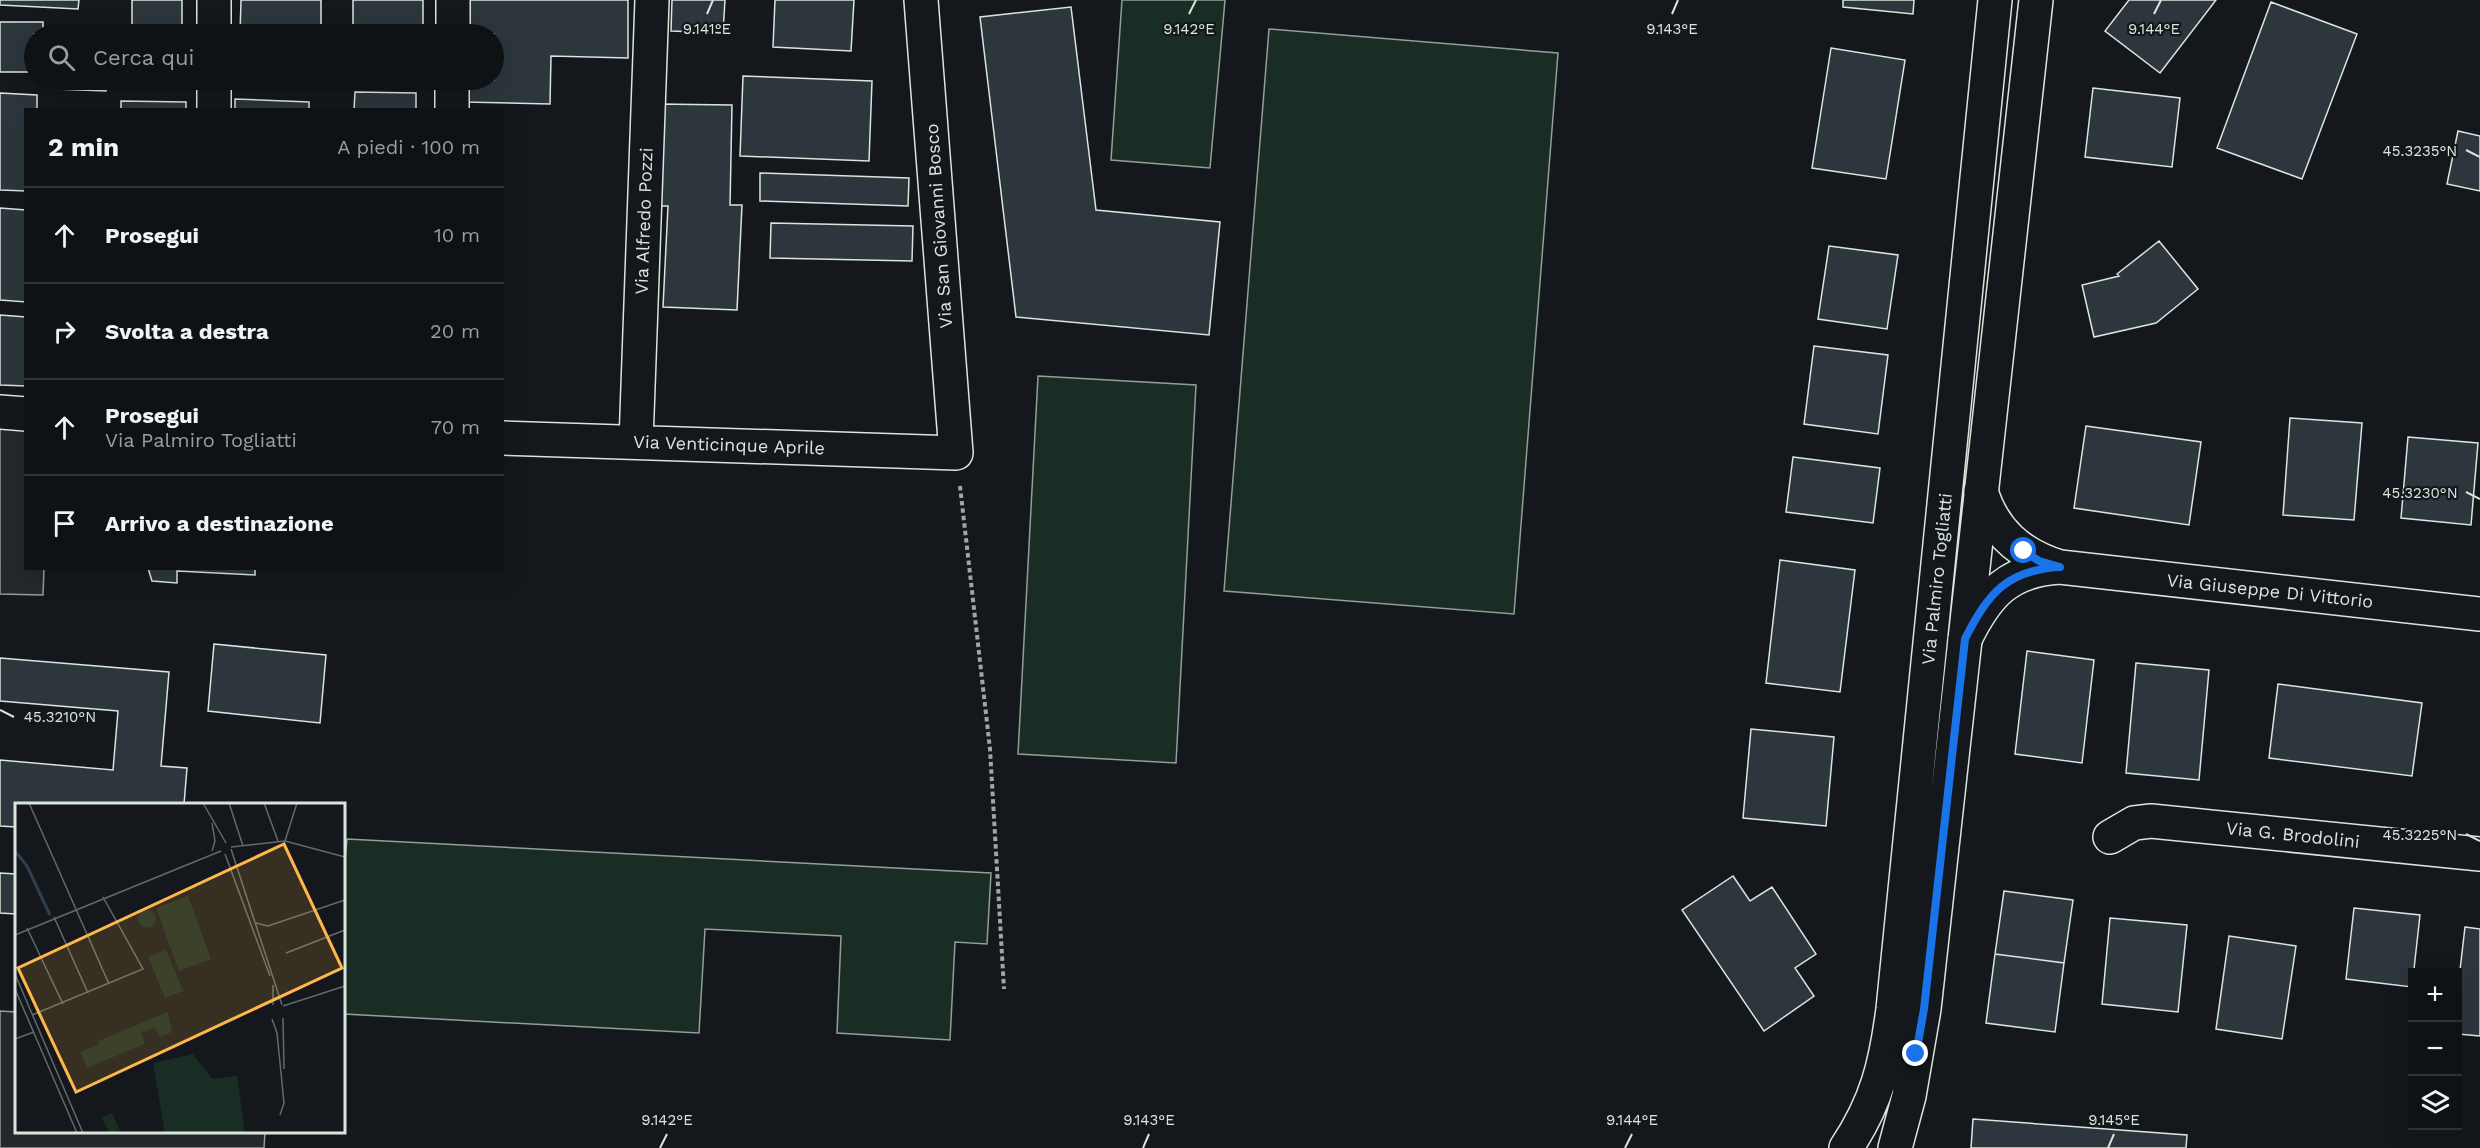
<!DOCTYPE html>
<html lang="it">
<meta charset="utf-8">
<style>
body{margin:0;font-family:"Work Sans",sans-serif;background:#181b1e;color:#f1f3f6}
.controls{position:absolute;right:18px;bottom:18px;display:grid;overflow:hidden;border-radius:0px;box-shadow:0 6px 24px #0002}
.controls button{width:54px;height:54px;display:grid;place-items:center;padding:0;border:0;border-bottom:2px solid #2f3234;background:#0f1215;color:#f1f3f6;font:30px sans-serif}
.stop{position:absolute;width:18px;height:18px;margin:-14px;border:4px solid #1a73e8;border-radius:50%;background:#fff}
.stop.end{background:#1a73e8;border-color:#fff;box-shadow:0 2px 6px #0008}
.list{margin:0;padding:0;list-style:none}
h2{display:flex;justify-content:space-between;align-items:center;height:78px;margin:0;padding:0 24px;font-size:26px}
h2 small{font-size:20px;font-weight:400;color:#9b9ea0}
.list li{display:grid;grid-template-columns:39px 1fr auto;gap:18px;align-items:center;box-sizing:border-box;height:96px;padding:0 24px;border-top:2px solid #2f3234}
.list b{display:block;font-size:22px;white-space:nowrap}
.list p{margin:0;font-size:20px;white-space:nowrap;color:#9b9ea0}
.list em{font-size:20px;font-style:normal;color:#9b9ea0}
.icon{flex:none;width:33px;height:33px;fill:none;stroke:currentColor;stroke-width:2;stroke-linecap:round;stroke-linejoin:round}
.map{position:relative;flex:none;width:2480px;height:1148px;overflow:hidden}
.search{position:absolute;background:#0f1215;box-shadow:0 6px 24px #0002;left:24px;top:24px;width:480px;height:66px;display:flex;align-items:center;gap:15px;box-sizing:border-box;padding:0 21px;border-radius:33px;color:#9b9ea0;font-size:22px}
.panel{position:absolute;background:#0f1215;box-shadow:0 6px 24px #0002;left:24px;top:108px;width:480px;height:462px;border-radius:0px}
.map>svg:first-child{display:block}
</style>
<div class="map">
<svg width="2480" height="1148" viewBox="0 0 2480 1148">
<rect width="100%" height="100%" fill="#14181c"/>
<path fill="#1a2d24" stroke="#939e99" stroke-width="1.5" d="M1122,0H1225L1210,168L1111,160Z
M1269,29L1558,53L1514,614L1224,591Z
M1038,376L1196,385L1176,763L1018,754Z
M347,839L991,873L987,944L955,942L950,1040L837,1033L841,936L705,929L699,1033L344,1014V873Z"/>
<path fill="#24282b" stroke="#939e99" stroke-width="1.5" d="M0,428H25L26,568L44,569L43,595L0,594Z
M0,1011L16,1012V1132H265L264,1148H0Z"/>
<path fill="#2c363c" stroke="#d8e6dc" stroke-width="1.5" d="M0,0H79L78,9L0,5Z
M132,0H182V34H132Z
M241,0H321V34H240Z
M353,0H423V27H353Z
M466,0H628V58L551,56L550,104L464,102L465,80H494V34H465Z
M672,0H725L723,33L671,31Z
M775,0H854L851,51L773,47Z
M1843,0H1914L1913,14L1843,7Z
M2129,0H2216L2160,73L2105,31Z
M2271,2L2357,34L2302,179L2217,148Z
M1071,7L1096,210L1220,222L1209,335L1016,317L980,17Z
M0,22H43V34H34V72H0Z
M1831,48L1905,60L1886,179L1812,168Z
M743,76L872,81L869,161L740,156Z
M55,80H106V91L55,89Z
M2093,88L2180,98L2172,167L2085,157Z
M355,92L416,93V110H354Z
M0,93L37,95V110H26V191L0,190Z
M235,99L309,102V110H235Z
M121,101L186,102V110H121Z
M658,104L732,105L730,205H742L737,310L663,307L668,206H656Z
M2458,131L2480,136V191L2447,184Z
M760,173L909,178L908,206L760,201Z
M0,208L26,210V302L0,300Z
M771,223L913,226L912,261L770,258Z
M2159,241L2198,289L2156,323L2094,337L2082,285L2119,276L2117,274Z
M1829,246L1898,255L1887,329L1818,319Z
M0,315L26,317V386L0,385Z
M1814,346L1888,355L1878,434L1804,424Z
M2290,418L2362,423L2354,520L2283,515Z
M2086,426L2201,442L2189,525L2074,508Z
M2408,437L2478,443L2471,525L2401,518Z
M1793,457L1880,468L1873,523L1786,512Z
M1780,560L1855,570L1840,692L1766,683Z
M148,568H255V575L177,571V583L152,581Z
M214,644L326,655L320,723L208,711Z
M2027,651L2094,660L2082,763L2015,754Z
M0,658L169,672L161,766L187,768L184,804H16V827L0,826V760L113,770L118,711L0,701Z
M2136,663L2209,670L2199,780L2126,773Z
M2278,684L2422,703L2412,776L2269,758Z
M1751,729L1834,737L1826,826L1743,818Z
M0,873L16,874V914L0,913Z
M1733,876L1750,901L1772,887L1816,954L1795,968L1814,996L1764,1031L1682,910Z
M2004,891L2073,900L2064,963L1995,954Z
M2354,908L2420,915L2412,987L2346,979Z
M2110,918L2187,925L2178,1012L2102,1004Z
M2465,927L2480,929V1036L2458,1034V987Z
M2229,936L2296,946L2282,1039L2216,1029Z
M1995,954L2064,963L2055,1032L1986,1023Z
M1973,1119L2187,1135L2186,1148H1971Z"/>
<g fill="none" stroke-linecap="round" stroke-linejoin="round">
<defs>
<path id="minor" d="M214,34V0
M453,34V0
M214,110V80
M452,110V80
M0,412L26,414
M502,438L956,453L921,0
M636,442L652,0
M1981,491C1993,531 2020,555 2060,567L2480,614
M1965,639C1987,594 2008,570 2060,567
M2110,837L2134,823L2151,821L2480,854"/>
<path id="tertiary" d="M1846,1148C1877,1102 1886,1063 1893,1009L1995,0
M1895,1148L1909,1096L1924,1009L2036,0"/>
</defs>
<use href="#minor" stroke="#d8e6dc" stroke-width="36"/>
<use href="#tertiary" stroke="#d8e6dc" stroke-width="36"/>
<path stroke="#9da8a2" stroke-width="4" stroke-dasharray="4.5 3" stroke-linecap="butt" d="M960,486L990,749L1004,989"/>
<use href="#minor" stroke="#14181c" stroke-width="33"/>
<use href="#tertiary" stroke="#14181c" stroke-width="33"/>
</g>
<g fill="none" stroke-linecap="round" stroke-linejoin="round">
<path stroke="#1a73e8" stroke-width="8" d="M1916,1054L1924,1009L1965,639C1987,594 2007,570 2060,567L2039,561L2024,551"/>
</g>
<path fill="none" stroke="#d8e6dc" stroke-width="2" d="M707,14L713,0M1189,14L1196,0M1672,14L1678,0M2154,14L2161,0M2466,150L2480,157M2466,492L2480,499M0,710L14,717M2466,834L2480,841M660,1148L667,1134M1143,1148L1149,1134M1625,1148L1632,1134M2108,1148L2114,1134"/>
<g text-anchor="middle" stroke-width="4.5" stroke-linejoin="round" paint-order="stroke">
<g font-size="18" fill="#d8e6dc" stroke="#14181c">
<text transform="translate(644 221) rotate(-88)" y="6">Via Alfredo Pozzi</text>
<text transform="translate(939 226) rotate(-94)" y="6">Via San Giovanni Bosco</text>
<text transform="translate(729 445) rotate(2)" y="6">Via Venticinque Aprile</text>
<text transform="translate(1937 579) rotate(-84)" y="6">Via Palmiro Togliatti</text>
<text transform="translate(2270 591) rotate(6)" y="6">Via Giuseppe Di Vittorio</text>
<text transform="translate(2293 835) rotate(6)" y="6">Via G. Brodolini</text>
</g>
</g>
<g transform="translate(15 803)">
<rect width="330" height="330" fill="#14181c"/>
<path d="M173,93L196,156L164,168L141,105ZM123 116a9 9 0 1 1 18 0a9 9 0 1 1-18 0ZM151,147L168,188L150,195L133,154ZM153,209L157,229L145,234L140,224L126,230L130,241L72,265L65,249L84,242L83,238ZM178,251L197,276L222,273L230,330H150L138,260ZM97,310L105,328L94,330L87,314Z" fill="#1a2d24"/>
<path fill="none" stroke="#2f3f4d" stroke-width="3" d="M0,48L12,63L35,112"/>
<path fill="none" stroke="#626a69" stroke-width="1.5" d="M14,0L94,181M188,0L211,40M214,0L228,43M249,0L263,38M270,38L282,0M216,44L270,38L330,54M216,46L267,202M197,48L200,38L197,20M210,51L255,173M39,114L73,190M241,120L253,123L330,97M12,125L48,201M0,132L206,48M271,150L330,127M0,171L68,330M0,186L62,330M258,202V182M268,203L330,183M17,212L128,166L88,94M268,215L269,266M257,216L262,230L269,300L265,312M0,236L19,229"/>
<path fill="#ffb74d" fill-opacity="0.15" stroke="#ffb74d" stroke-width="3" d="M269,41L327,165L61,289L3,165Z"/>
<rect width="330" height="330" fill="none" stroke="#d8e6dc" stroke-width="3"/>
</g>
<g font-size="15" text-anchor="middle" fill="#d8e6dc" stroke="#14181c" stroke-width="4.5" stroke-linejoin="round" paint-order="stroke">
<text x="707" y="34">9.141°E</text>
<text x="1189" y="34">9.142°E</text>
<text x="1672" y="34">9.143°E</text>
<text x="2154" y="34">9.144°E</text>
<text x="2420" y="156">45.3235°N</text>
<text x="2420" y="498">45.3230°N</text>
<text x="60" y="722">45.3210°N</text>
<text x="2420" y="840">45.3225°N</text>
<text x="667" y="1125">9.142°E</text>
<text x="1149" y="1125">9.143°E</text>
<text x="1632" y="1125">9.144°E</text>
<text x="2114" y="1125">9.145°E</text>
</g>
</svg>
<div class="controls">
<button>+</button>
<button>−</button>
<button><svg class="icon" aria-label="layers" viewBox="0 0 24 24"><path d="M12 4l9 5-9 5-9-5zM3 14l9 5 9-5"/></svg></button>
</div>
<div class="stop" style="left:2024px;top:551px"></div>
<div class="stop end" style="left:1916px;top:1054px"></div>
<div class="search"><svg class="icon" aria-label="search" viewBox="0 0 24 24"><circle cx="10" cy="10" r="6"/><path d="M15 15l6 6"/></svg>Cerca qui</div>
<section class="panel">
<h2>2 min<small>A piedi · 100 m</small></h2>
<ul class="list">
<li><svg class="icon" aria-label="ahead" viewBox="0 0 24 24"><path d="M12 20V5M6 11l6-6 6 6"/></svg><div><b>Prosegui</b></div><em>10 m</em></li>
<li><svg class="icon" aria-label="right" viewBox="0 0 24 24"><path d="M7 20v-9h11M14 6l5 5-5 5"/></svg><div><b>Svolta a destra</b></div><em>20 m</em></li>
<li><svg class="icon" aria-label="ahead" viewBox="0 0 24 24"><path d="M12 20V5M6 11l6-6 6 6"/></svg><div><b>Prosegui</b><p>Via Palmiro Togliatti</p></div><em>70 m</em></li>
<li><svg class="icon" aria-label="arrive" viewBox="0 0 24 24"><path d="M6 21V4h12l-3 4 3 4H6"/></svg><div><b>Arrivo a destinazione</b></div></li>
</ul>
</section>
</div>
